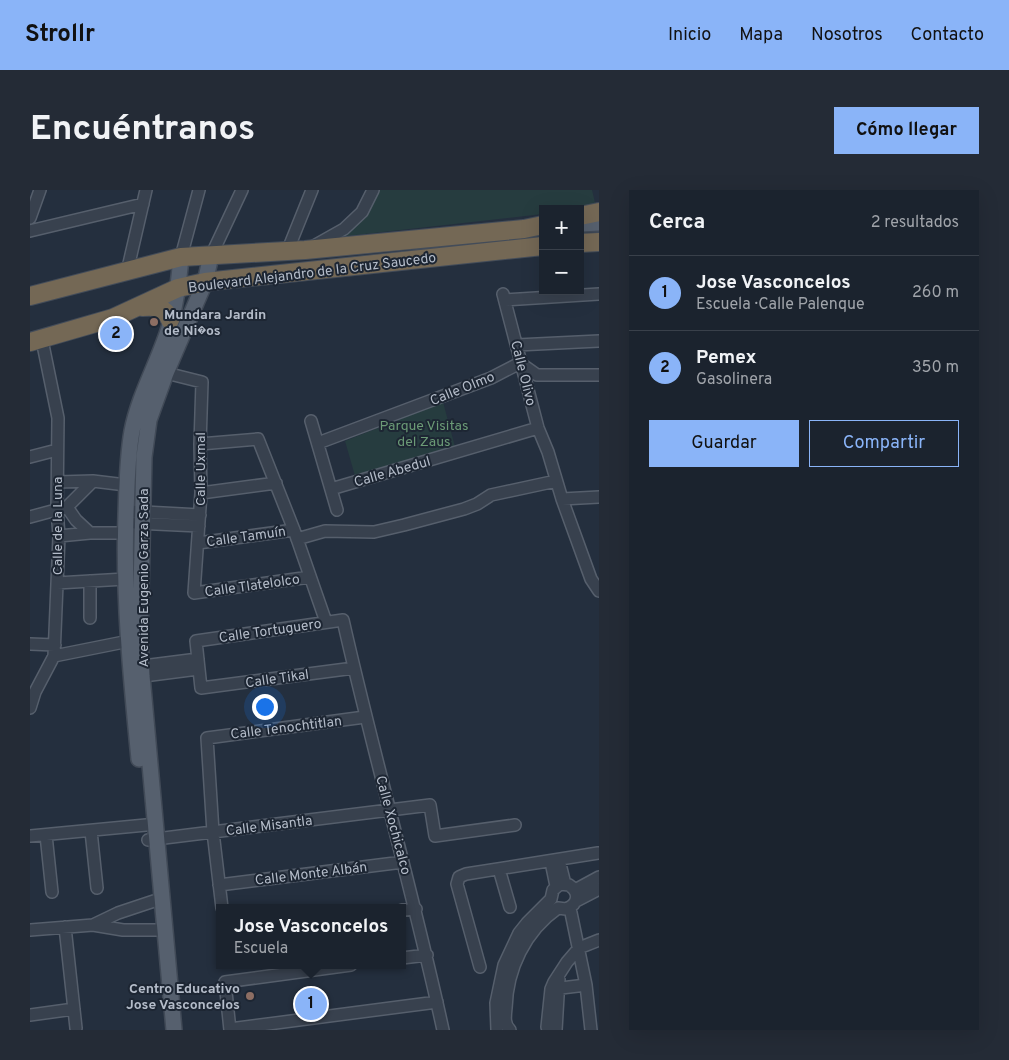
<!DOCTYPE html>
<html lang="es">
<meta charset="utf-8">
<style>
body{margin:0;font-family:Overpass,sans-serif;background:#242b36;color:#f1f3f6}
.controls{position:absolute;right:15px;top:15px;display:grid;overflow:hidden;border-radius:0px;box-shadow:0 5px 20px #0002}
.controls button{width:45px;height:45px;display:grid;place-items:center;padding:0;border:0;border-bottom:1px solid #39404a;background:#1b232e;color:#f1f3f6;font:25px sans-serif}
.you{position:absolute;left:234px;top:516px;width:18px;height:18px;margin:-12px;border:4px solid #fff;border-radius:50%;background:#1a73e8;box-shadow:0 0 0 8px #1a73e833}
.badge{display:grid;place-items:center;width:32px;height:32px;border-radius:50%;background:#8ab4f8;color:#111;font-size:16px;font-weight:700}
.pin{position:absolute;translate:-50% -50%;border:2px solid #fff;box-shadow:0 1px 5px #0006}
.popup{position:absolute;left:186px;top:714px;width:190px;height:65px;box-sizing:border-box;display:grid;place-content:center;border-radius:0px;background:#1b232e;filter:drop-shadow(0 1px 4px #0005);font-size:16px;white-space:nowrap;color:#a0a4aa}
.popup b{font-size:19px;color:#f1f3f6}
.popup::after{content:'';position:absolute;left:50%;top:100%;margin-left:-10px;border:10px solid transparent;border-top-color:#1b232e}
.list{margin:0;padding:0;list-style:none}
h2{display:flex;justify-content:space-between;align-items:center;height:65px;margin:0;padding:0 20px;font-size:21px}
h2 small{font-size:16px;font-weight:400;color:#a0a4aa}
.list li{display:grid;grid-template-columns:32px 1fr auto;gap:15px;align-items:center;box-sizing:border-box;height:75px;padding:0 20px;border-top:1px solid #39404a}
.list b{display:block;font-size:19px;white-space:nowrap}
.list p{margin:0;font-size:16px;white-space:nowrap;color:#a0a4aa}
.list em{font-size:16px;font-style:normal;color:#a0a4aa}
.actions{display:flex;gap:10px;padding:15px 20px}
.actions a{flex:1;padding:11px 0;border:1px solid #8ab4f8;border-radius:0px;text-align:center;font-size:18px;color:#8ab4f8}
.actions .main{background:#8ab4f8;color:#111}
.map{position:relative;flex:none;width:569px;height:840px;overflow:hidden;border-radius:0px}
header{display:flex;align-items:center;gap:30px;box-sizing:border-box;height:70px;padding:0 25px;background:#8ab4f8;color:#111}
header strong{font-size:24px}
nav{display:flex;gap:28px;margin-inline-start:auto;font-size:18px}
.intro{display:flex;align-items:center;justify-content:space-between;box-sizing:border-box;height:120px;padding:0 30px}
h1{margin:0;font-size:35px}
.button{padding:12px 22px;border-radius:0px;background:#8ab4f8;color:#111;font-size:18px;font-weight:700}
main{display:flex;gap:30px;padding:0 30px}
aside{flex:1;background:#1b232e;border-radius:0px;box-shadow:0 5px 20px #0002}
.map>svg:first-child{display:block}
</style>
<header>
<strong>Strollr</strong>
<nav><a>Inicio</a><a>Mapa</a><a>Nosotros</a><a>Contacto</a></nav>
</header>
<div class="intro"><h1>Encuéntranos</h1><a class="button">Cómo llegar</a></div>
<main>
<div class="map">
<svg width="569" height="840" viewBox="0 0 569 840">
<defs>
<filter id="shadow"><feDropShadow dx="2" dy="2" stdDeviation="2.5" flood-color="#0009"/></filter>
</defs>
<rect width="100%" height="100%" fill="#242f3e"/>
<path fill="#263c3f" d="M348,0H562L566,17L513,19V24L308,47Z
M413,212L425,257L325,286L315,251Z"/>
<path fill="#455162" stroke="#1f2835" filter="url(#shadow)" d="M93,136L97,146L79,152L75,142Z"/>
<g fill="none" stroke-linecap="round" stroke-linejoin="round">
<defs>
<path id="minor" d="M0,28L10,0
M0,41L113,14
M282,57L314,39L332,22L343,0
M257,62L282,0
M181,66L212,0
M151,67L169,0
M97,82L116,0
M473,104L508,238L518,262L532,309L561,389L569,401
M475,110L569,104
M487,155L569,151
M136,183L172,192L170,254L171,303L164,403L280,387
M281,231L307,320
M288,253L461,188L490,173L507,185H569
M170,254L228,249L264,340L296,432
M0,267L27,260
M28,292L63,291L96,295
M301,299L508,238
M171,303L246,293
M532,309L569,307
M37,317L46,330L60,343
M96,321L170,325
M0,327L37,317L63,291
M105,333L169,336
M29,346L60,343H95
M267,349L295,341L344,342L374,335L434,319L447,314L461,305L526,291
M168,353L264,340
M27,393L95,389
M60,428V391
M0,454L25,455
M24,466L99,451
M105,477L168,469
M324,478L171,498L166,451L313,430C344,567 383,702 413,840
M106,487L168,479
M0,518L5,502L24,466L29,346L27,320L28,228L12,150
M61,641L67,698
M16,645L22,702
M0,646L116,635
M118,650L400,615L405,646L485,635
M529,670L535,694
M521,672L526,696
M469,679L480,717
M189,695L373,672
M545,700L569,687
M546,711L569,699
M192,718L183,642L177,548L335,527
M540,718L556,795L561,840
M372,720L386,719
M63,735L88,723L124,711
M35,737L46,838
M0,740L63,735L93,740H127
M372,768L397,765
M450,777L427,694L429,687L436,684L568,663
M523,799L556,795
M0,825L44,819
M517,837L521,799L524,792L537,772L549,758L569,750
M200,839L407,812
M200,840L195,792L321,775
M467,840L466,813L474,775L489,743L497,733L521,709L523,700L530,694L539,695C550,702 549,714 536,719L528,718C495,741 477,779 476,818C475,827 474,834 480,840
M526,840L529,789"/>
<path id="major" d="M550,34L569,33
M109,569C101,488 93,406 96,324C97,296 97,269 102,241C109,205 128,173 139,138C146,115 149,91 151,67
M144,840L112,486L110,445L114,267L119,230L136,183L175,92L181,66"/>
<path id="highway" d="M550,26L569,22
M550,53L569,52
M0,106L151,67L275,60L494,39L513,35
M112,117C124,116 135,116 140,130
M0,152L83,128L148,98L175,92L513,56"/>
</defs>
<use href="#minor" stroke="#565f6c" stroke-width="14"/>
<use href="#major" stroke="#414a57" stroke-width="18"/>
<use href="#highway" stroke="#434c59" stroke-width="20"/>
<use href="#minor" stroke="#38414e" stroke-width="11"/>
<use href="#major" stroke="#56606e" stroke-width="15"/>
<use href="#highway" stroke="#746855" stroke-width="18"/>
</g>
<g fill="#8d6e63" stroke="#1d2633" stroke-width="2">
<circle cx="124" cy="132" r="5"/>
<circle cx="220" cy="806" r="5"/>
</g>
<g text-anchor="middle" stroke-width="4" stroke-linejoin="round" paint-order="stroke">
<g font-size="14" fill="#b4bcc9" stroke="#1d2633">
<text transform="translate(282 82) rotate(-7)" y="5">Boulevard Alejandro de la Cruz Saucedo</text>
<text transform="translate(494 183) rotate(76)" y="5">Calle Olivo</text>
<text transform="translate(432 198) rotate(-22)" y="5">Calle Olmo</text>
<text transform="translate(170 279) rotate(-90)" y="5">Calle Uxmal</text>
<text transform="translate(362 281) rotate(-16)" y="5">Calle Abedul</text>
<text transform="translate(27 336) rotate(-90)" y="5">Calle de la Luna</text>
<text transform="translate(216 346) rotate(-8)" y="5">Calle Tamuín</text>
<text transform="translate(113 388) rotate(-90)" y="5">Avenida Eugenio Garza Sada</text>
<text transform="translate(222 395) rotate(-8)" y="5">Calle Tlatelolco</text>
<text transform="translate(240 440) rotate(-8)" y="5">Calle Tortuguero</text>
<text transform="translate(247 488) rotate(-8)" y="5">Calle Tikal</text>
<text transform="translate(256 537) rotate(-7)" y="5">Calle Tenochtitlan</text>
<text transform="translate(239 635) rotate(-7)" y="5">Calle Misantla</text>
<text transform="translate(364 635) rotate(75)" y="5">Calle Xochicalco</text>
<text transform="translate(281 683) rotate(-7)" y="5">Calle Monte Albán</text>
</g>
<g font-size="14" font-weight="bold" fill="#b4bcc9" stroke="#1d2633" text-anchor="start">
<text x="134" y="129">Mundara Jardin<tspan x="134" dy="16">de Ni�os</tspan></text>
<text x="210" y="803" text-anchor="end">Centro Educativo<tspan x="210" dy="16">Jose Vasconcelos</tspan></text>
</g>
<g font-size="14" fill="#6b9a76" stroke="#1d2633">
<text x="394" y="240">Parque Visitas<tspan x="394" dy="16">del Zaus</tspan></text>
</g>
</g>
</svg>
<div class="controls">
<button>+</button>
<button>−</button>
</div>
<div class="you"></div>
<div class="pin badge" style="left:281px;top:814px">1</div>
<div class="popup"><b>Jose Vasconcelos</b>Escuela</div>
<div class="pin badge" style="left:86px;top:144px">2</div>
</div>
<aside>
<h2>Cerca<small>2 resultados</small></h2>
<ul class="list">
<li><span class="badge">1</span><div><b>Jose Vasconcelos</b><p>Escuela · Calle Palenque</p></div><em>260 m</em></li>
<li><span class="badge">2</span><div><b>Pemex</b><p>Gasolinera</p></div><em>350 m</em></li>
</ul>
<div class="actions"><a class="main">Guardar</a><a>Compartir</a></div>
</aside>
</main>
